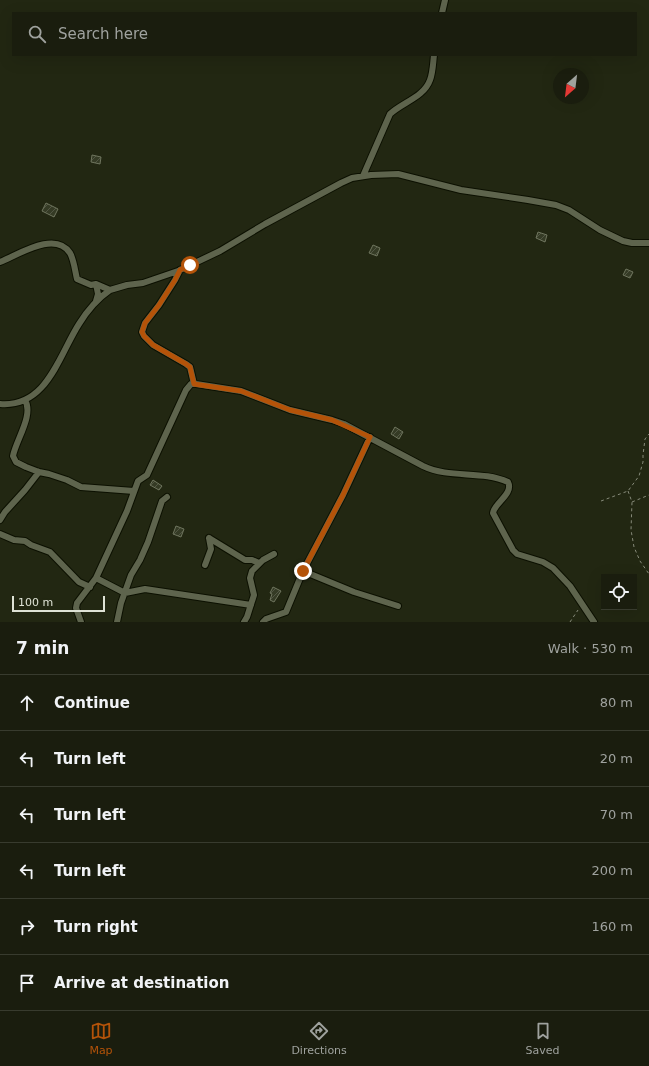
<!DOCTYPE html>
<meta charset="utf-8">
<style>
body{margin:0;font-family:"DejaVu Sans",sans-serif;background:#232617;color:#f1f3f6}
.controls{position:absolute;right:12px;bottom:12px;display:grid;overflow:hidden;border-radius:0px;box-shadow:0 4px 16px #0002}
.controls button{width:36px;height:36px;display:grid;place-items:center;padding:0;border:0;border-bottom:1px solid #383b2e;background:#1a1d0e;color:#f1f3f6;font:20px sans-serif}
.compass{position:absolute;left:553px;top:68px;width:36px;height:36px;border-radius:50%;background:#1a1d0e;box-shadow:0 4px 16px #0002;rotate:208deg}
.scale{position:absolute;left:12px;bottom:10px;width:93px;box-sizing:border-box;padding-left:4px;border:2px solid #dee2d5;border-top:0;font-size:11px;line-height:14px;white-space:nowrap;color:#dee2d5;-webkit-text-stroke:3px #222712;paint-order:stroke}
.stop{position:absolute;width:12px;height:12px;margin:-9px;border:3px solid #b45309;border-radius:50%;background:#fff}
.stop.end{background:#b45309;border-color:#fff;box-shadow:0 1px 4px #0008}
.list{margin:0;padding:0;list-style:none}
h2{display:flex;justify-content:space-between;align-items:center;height:52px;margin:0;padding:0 16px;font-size:17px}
h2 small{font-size:13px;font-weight:400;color:#9fa29e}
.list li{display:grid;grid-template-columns:26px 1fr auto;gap:12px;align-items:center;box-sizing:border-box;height:56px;padding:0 16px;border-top:1px solid #383b2e}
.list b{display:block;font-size:15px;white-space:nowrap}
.list em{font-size:13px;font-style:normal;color:#9fa29e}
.icon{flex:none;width:22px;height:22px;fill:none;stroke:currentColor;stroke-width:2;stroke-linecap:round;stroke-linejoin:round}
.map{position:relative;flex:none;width:649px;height:622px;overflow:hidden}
.search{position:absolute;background:#1a1d0e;box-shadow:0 4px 16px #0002;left:12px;right:12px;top:12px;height:44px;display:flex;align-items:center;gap:10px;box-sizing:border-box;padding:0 14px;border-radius:0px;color:#9fa29e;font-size:15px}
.sheet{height:388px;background:#1a1d0e}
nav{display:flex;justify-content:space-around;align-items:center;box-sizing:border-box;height:56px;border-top:1px solid #383b2e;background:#1a1d0e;font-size:11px;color:#9fa29e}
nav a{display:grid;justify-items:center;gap:2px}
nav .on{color:#b45309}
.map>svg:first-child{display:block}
</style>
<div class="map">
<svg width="649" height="622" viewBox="0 0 649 622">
<defs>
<pattern id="building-hatch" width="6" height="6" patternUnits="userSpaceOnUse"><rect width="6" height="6" fill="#353b25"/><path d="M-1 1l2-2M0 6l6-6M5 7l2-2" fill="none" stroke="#525744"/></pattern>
</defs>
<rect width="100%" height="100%" fill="#222712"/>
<path fill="url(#building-hatch)" stroke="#6f755e" d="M92,155L101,157L100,164L91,162Z
M46,203L58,209L54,217L42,211Z
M538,232L547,235L545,242L536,238Z
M373,245L380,248L377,256L369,253Z
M626,269L633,272L630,278L623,275Z
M395,427L403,432L399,439L391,434Z
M153,480L162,486L159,490L150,485Z
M176,526L184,529L181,537L173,534Z
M273,587L281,591L274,602L270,600L272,594L270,593Z"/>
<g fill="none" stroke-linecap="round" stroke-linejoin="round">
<defs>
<path id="minor" d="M442,13L445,0
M363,176L390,114C403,102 424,97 430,80C433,72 433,63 434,55
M0,262C18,255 55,230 70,253C74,260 75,271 77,279L91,285L96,284L110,290L127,285L143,283L178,271L220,251L265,224L341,183L352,178L371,175L398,174L461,190L528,200L556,205L569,210L600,230L623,241L632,243H649
M180,270L175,280L159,305L145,323L142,332L144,336L153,345L186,364L190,367L194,384
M96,301L98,294L96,284
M25,400C34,415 16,440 13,456L16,462L26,467L39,472L49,474L67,480L81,487L134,491
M0,404C47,408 59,355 79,324C87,311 97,299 110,290
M370,437L343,495L303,571L354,592L398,606
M0,520L5,512L25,490L39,472
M0,534L14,540L25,541L31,545L50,552L79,582L90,587
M209,538L245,560H252L259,563
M205,565L211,549L209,538
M96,578L125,593L145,589L251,605
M81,622L76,608L77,603L96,578L127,511L138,481L147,475L186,390L191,384H196L241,391L290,410L332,420L344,424L423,466C450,479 481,470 508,482C514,494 494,503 493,513L513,550L517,554L543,562L553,568L570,586L594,622
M117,622L121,603L131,575L140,560L148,542L162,501L167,497
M244,622L247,617L254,595L250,578L252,571L263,560L274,554
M263,622L266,619L286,612L303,571"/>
</defs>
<use href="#minor" stroke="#0c1001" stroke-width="8"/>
<path stroke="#868a79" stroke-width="1" stroke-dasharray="3 3" stroke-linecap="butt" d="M628,491L632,502L631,530L634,547L640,561L649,574
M601,501L628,491L639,476L643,462V455L645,439L649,434
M632,502L649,495
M570,622L578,610"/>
<use href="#minor" stroke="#5e644d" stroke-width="6"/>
</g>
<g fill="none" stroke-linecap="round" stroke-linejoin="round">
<path stroke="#b45309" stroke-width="5" d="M190,265L180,270L175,280L159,305L145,323L142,332L144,336L153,345L186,364L190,367L194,384L241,391L290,410L332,420L370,437L343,495L303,571"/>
</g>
</svg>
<div class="controls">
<button><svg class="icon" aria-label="locate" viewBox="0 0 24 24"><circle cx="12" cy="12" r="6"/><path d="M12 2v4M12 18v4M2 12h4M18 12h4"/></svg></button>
</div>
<svg class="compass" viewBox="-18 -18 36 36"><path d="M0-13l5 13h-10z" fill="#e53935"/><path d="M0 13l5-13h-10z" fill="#9fa29e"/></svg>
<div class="scale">100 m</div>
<div class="stop" style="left:190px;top:265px"></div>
<div class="stop end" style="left:303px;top:571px"></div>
<div class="search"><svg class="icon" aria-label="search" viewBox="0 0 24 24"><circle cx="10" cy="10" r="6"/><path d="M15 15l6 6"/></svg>Search here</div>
</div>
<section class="sheet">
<h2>7 min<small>Walk · 530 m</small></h2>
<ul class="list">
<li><svg class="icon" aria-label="ahead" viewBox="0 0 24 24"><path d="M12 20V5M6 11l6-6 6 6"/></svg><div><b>Continue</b></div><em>80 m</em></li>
<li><svg class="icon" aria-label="left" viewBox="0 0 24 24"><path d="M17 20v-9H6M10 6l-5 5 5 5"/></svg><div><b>Turn left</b></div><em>20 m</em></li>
<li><svg class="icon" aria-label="left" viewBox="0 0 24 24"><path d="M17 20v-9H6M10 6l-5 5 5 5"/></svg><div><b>Turn left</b></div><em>70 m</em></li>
<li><svg class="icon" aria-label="left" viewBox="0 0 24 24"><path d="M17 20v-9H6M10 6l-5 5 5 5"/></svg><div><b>Turn left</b></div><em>200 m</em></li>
<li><svg class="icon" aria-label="right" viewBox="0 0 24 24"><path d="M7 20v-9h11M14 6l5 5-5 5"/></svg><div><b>Turn right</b></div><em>160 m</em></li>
<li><svg class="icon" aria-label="arrive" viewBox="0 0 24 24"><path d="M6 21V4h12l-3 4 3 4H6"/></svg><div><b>Arrive at destination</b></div></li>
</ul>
</section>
<nav>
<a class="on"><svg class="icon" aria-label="map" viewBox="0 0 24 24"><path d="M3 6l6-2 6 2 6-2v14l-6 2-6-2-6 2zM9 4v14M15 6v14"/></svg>Map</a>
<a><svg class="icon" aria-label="directions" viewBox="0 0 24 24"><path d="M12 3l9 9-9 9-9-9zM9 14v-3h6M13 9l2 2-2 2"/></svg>Directions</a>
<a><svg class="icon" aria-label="saved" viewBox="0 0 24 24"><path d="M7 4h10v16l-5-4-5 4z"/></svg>Saved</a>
</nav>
